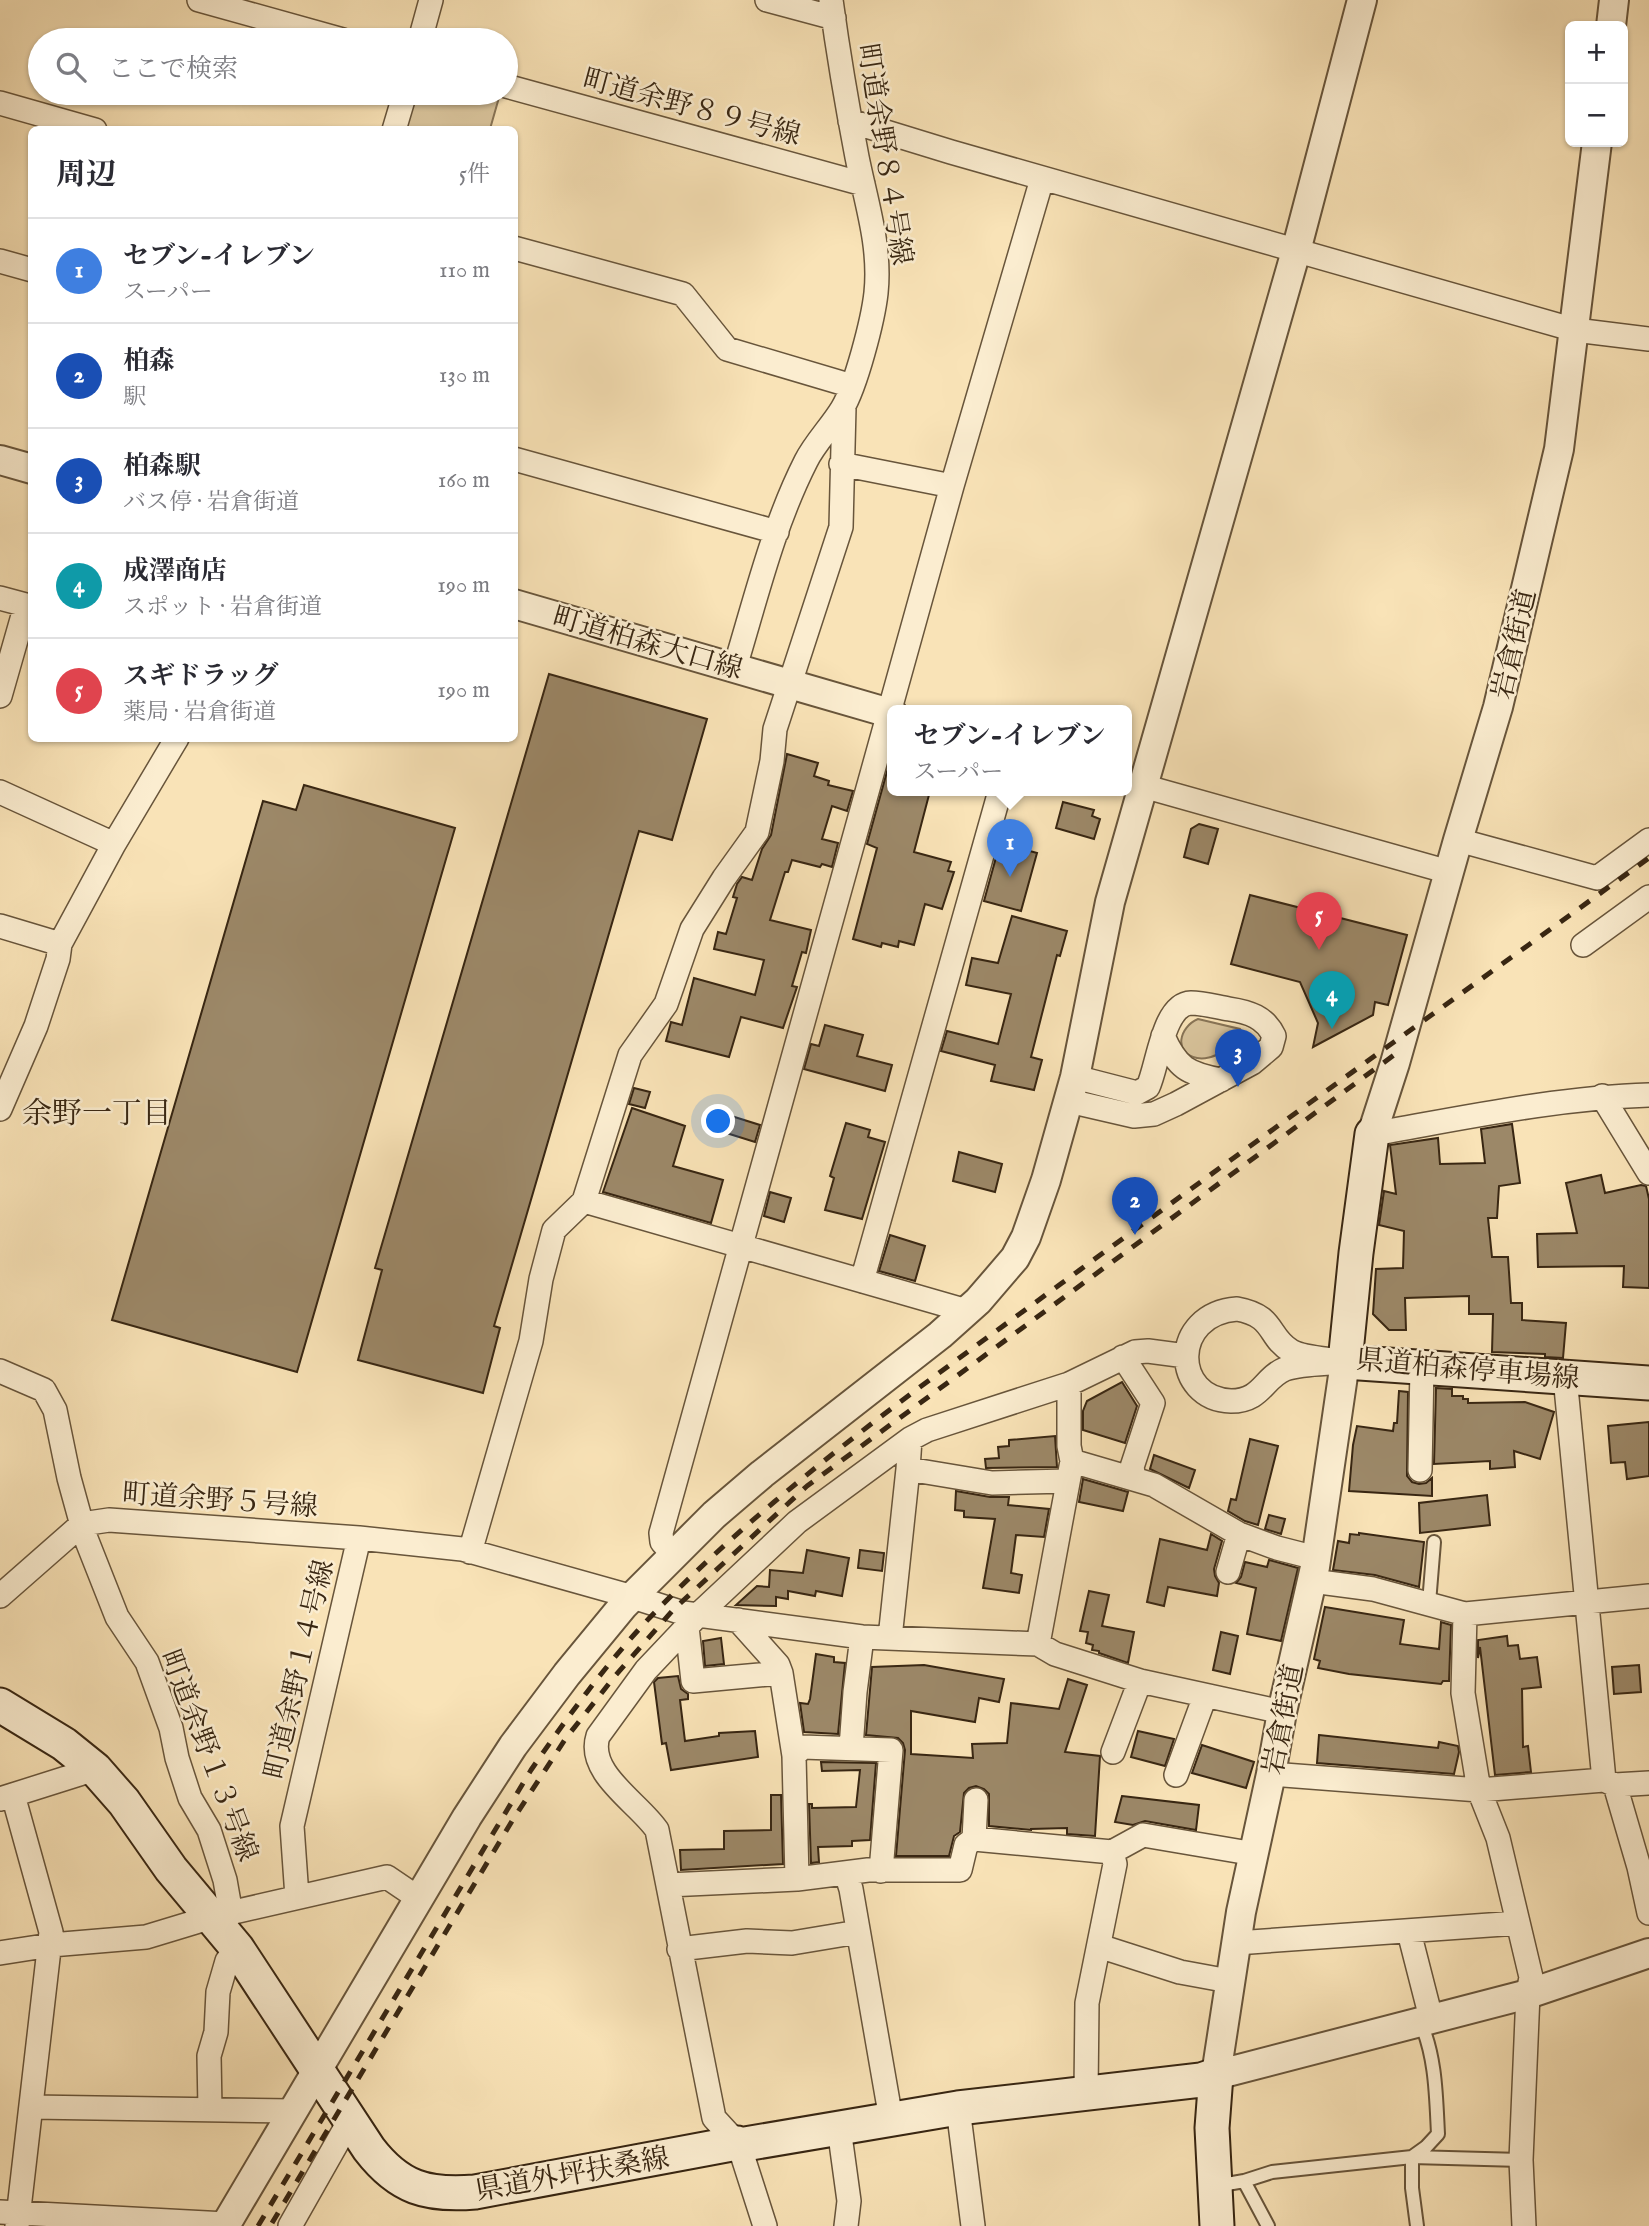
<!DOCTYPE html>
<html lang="ja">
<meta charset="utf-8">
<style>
body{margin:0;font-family:"IM FELL English","Noto Serif JP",serif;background:#f2f2f3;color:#2b2b33}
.controls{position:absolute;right:21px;top:21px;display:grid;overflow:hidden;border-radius:10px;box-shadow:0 2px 5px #0004}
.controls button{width:63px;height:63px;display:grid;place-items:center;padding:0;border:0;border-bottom:2px solid #e1e1e2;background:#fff;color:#2b2b33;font:35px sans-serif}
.you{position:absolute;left:719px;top:1122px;width:24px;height:24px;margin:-18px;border:5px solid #fff;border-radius:50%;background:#1a73e8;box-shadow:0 0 0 10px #1a73e833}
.badge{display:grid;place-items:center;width:46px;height:46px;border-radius:50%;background:#8f2418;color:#fff;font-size:23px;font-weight:700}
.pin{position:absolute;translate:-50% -58px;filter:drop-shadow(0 2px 4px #0008)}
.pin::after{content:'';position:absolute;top:37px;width:24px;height:21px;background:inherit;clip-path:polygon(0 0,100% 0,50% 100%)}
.popup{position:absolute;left:887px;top:705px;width:245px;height:91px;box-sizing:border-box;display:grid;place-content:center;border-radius:10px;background:#fff;filter:drop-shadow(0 2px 5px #0005);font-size:23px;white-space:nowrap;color:#7c7c81}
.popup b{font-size:26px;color:#2b2b33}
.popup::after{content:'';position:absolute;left:50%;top:100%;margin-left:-14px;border:14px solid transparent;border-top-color:#fff}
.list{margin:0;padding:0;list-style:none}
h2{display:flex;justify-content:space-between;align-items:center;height:91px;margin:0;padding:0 28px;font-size:30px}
h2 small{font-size:23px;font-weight:400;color:#7c7c81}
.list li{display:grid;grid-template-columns:46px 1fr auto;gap:21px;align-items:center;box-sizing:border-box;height:105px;padding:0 28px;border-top:2px solid #e1e1e2}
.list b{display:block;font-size:26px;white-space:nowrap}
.list p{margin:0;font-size:23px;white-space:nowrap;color:#7c7c81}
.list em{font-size:23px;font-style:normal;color:#7c7c81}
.icon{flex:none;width:38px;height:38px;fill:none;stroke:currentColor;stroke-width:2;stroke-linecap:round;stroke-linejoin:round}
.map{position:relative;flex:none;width:1649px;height:2226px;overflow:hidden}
.search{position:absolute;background:#fff;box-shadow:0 2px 5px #0004;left:28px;top:28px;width:490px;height:77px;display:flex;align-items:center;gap:18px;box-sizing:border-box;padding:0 24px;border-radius:38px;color:#7c7c81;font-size:26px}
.panel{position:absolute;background:#fff;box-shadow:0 2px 5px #0004;left:28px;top:126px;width:490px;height:616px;border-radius:10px}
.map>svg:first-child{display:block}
</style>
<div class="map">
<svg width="1649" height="2226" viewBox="0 0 1649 2226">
<rect width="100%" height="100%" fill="#f9e3b7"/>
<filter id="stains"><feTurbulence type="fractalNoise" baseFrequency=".00286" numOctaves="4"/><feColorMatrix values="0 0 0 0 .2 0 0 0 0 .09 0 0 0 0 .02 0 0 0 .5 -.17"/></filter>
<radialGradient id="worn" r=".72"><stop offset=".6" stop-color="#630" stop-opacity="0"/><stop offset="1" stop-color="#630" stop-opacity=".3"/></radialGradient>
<path fill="#d8c39b" stroke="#887456" stroke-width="2" d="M413,93H495L500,94L490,129L402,130Z
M1198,1019L1240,1029L1244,1035V1042C1238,1048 1232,1050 1224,1052C1216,1055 1207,1060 1197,1058C1173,1053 1179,1027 1198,1019Z"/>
<path fill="#9c8868" stroke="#382612" stroke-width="2" d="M549,674L707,719L672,840L639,831L494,1326L500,1328L483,1393L358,1360L382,1270L375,1268Z
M787,754L818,763L814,776L829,781L828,785L853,791L847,811L832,806L822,839L838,843L832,867L822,864L820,867L792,860L788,872H785L770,920L811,930L806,953L802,952L792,986L797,987L783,1028L741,1017L729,1057L666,1041L671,1022L682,1025L694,978L755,995L764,960L714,949L718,932L726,934L737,898L733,897L737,884L742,877L752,880L762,849L771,835Z
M891,757L893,791H930L914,852L951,862L948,871L954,872L942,909L925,904L914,945L899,941L898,947L882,943L881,947L853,939L877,848L867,844Z
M304,785L455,828L297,1372L112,1320L263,801L296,810Z
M1063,802L1094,810L1092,816L1100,819L1094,839L1056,828Z
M1199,824L1218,829L1208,864L1184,857L1191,829Z
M1000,843L1037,853L1021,911L984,901Z
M1250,895L1407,935L1388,1005L1375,1002L1373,1015L1313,1047L1318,1023L1300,982L1231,964Z
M1012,916L1067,931L1060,956L1057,955L1031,1057L1042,1060L1034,1090L991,1081L995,1065L941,1051L947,1031L998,1044L1011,994L966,985L972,958L998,963Z
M825,1025L863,1035L857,1056L892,1065L885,1091L804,1069L811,1044L819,1046Z
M634,1088L650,1092L645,1108L629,1104Z
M632,1108L685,1126L673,1166L723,1180L711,1223L603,1192Z
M725,1114L760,1125L755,1142L720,1131Z
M846,1123L870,1130L868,1137L885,1142L862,1219L825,1210L834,1178L830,1176Z
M1512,1124L1520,1183L1499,1186L1497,1218H1488L1492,1257H1508L1511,1303H1522V1320L1566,1323L1563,1358L1545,1357V1354L1492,1352L1493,1314H1469V1296L1405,1298L1406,1330H1389L1373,1314L1376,1269L1403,1268L1404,1231L1379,1225L1384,1191L1396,1194L1390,1145L1438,1138L1440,1164L1485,1163L1481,1129Z
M959,1152L1002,1164L995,1192L953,1181Z
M1601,1175L1605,1193L1641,1185L1646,1186L1649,1199V1288L1623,1287L1624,1266L1538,1267L1537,1234L1577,1233L1566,1183Z
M770,1192L791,1198L784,1222L764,1216Z
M890,1235L925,1246L915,1281L879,1271Z
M1122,1382L1137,1406L1125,1443L1083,1430V1411L1087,1401Z
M1436,1388L1452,1389V1396H1463V1399H1468V1403L1525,1402L1554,1412L1540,1459L1514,1451L1515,1467L1490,1469V1461L1434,1464Z
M1399,1391L1408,1392L1407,1476L1412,1482L1419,1484L1426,1483L1432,1478V1496L1349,1491L1353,1445L1357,1426L1393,1431L1394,1423H1397Z
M1649,1422V1476L1627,1479L1625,1462L1611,1463L1608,1426Z
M1055,1436L1057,1467L986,1468L985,1459L999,1458L998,1447L1009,1446V1440Z
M1250,1439L1278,1446L1258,1525L1245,1521L1228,1511L1231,1499L1236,1500Z
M1154,1455L1195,1470L1189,1488L1150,1469Z
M1083,1479L1128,1492L1123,1511L1079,1502Z
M956,1491L990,1497H1009L1008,1505L1049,1509L1044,1537L1016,1535L1011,1573L1022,1575L1019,1593L983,1588L995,1519L964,1517V1511L955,1510Z
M1487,1495L1490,1525L1420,1533L1419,1503Z
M1269,1515L1285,1519L1281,1534L1265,1529Z
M1359,1533L1424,1542L1419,1587L1375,1575L1333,1570L1338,1541L1349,1543L1350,1534L1359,1535Z
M1211,1534L1222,1541L1214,1569L1215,1576L1219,1583L1217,1596L1168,1587L1164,1606L1147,1602L1160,1539L1207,1550Z
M807,1550L849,1558L842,1596L816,1591L815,1596L788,1591V1599L776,1597V1606L736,1605L757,1586L769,1587L770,1570L803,1573Z
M860,1550L884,1553L882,1571L858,1568Z
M1269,1560L1298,1568L1281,1641L1247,1634L1256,1588L1236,1583L1241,1577L1245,1562L1267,1567Z
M1089,1591L1109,1595L1102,1626L1134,1632L1128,1663L1099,1653V1651L1092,1650L1093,1645L1086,1643L1088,1632L1080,1631Z
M1325,1607L1404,1620L1400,1644L1439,1649L1441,1622L1451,1625L1449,1681H1443L1441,1684L1349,1674L1318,1668L1320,1661L1314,1659Z
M1221,1632L1238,1636L1230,1674L1213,1670Z
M1507,1636L1508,1646L1518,1645L1520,1659L1537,1657L1541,1687L1522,1689L1523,1747L1528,1746L1531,1772L1495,1775L1480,1647L1478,1658V1640Z
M721,1638L724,1664L705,1666L703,1641Z
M816,1654L834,1657V1662L845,1663L838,1734L804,1732L800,1703L808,1704L810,1699Z
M924,1665L1004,1679L999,1702L979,1698L975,1722L911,1711V1754L973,1758L972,1744L1007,1743L1011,1703L1059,1709L1068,1679L1087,1685L1065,1752L1100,1756L1095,1836L1067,1834V1828L1031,1829V1830L989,1826V1794L984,1789L976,1786L969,1788L964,1793L960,1832L954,1836L949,1856H896L905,1750L903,1743L898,1738L866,1735L872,1667Z
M1639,1665L1641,1692L1614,1694L1612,1667Z
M678,1676L681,1689L688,1694V1699L680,1700L685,1741L719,1736V1733L755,1731L758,1757L671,1770L666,1743L662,1744L654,1682L658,1678Z
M1138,1731L1174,1739L1165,1766L1131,1757Z
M1319,1735L1438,1748L1439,1742L1458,1746L1459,1752L1454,1774L1317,1763Z
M1202,1745L1254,1762L1246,1788L1192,1773Z
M821,1762L876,1763L870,1840L852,1841V1846L818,1847L819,1862L811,1863L809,1804H812V1808L856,1807L860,1770L822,1771Z
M771,1795H781L783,1864L681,1870L680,1850L724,1849V1831L771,1830Z
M1122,1796L1199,1805L1196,1830L1145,1821L1133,1825L1115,1822Z"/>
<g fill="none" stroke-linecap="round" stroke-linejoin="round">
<defs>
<path id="service" d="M1429,1603L1434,1542
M1244,2181L1268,2226
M1216,2186L1244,2181L1272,2172L1412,2157L1521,2160
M1417,2226L1412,2188V2157L1426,2147L1438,2134C1436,2096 1436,2057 1420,2021"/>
<path id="minor" d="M199,0L343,40
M767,0L834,18
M420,40L431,0
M506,86L863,184
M0,103L95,130
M850,121L951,152L1575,330L1649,339
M394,130L405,93
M514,248L683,294L727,349L852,386
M0,261L32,270
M514,459L777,532
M841,464L952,486
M0,598L26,605L0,696
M735,667C756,598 773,526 806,461C815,443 831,427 842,409C856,386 873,320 876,293C881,246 866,202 857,157C847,105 838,52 831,0
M1143,786L1449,872
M0,792L114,844
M1458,840L1597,878L1649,840
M0,926L60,944
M1583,945L1649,897
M1163,1036C1177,1068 1188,1074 1221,1080
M1602,1096L1649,1173
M1069,1101L1134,1116L1154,1114L1176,1104L1252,1063L1271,1047L1274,1036C1265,1017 1249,1012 1229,1009C1217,1007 1203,1003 1191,1003C1163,1004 1158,1066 1148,1087L1137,1093L1075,1077
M0,1109L36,1026L58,959L60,944L114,844L177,738
M1372,1134C1464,1118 1556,1098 1649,1095
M584,1201L967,1311
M862,1281L1000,791
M1237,1309C1276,1316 1267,1337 1291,1351C1302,1358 1331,1359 1345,1362C1326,1364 1303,1363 1285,1369C1263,1378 1262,1401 1231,1401C1172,1399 1170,1314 1237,1309Z
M1123,1357L1153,1403L1132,1467L1134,1479
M0,1371L44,1390L55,1410L69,1478L85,1536L117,1617L147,1662L171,1728L177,1758L190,1798L209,1830L225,1880L231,1914
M1565,1377L1604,1780
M910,1439L908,1469L992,1483L1067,1481
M1072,1461L1154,1485L1239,1534L1277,1548L1316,1558
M1420,1470L1422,1367
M470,1552L531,1341L541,1279L554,1230L584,1201L630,1055L666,1004L692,929L724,878L757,832L772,761L775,729L841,527L844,407
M673,1554L662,1542L661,1533L952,486L1042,179
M1228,1572L1239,1534
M1312,1581L1373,1589L1465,1614L1649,1596
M0,1596L82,1524L109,1520L359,1538L462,1549L633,1597L683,1613L862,1637L1038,1644L1055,1654L1140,1681L1282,1712
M1465,1614L1463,1693L1479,1790L1498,1838L1531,1977L1528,1994L1521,2160L1524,2226
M738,1620L778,1665L781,1673L794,1756L797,1879
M687,1627L693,1681L781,1673
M890,1638L908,1469
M1038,1644L1072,1461L1069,1446V1384
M851,1748L855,1692L862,1637
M1113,1752L1140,1681
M794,1756L802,1747L891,1750L881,1871
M1271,1774L1479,1790L1604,1780L1615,1785L1649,1783
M1176,1775L1205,1696
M1615,1785L1639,1867L1649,1913
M13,1795L51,1932L17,2226
M0,1799L95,1769
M974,1839L976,1800
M846,1873L851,1889L891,2119
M668,1885L797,1879L868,1870H960L966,1845L974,1839L1112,1852L1143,1835L1255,1854
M297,1897L292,1826L359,1538
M1409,1932L1431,2018
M1236,1943L1518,1923
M1099,1946L1180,1972L1229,1981
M679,1949L747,1941L792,1943L858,1932
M0,1953L51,1945L146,1937L212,1917L387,1877L418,1898
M1086,2093L1087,2003L1115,1864L1112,1852
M32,2107L292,2111
M958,2108L973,2226
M210,2109L209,2056L216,2032L218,1992L227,1961L237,1948
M839,2128L849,2201L846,2226
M737,2143L714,2118L657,1830C639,1803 586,1773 598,1736L646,1670L699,1614L797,1522L910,1439L927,1430L1069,1384L1135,1352L1148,1351L1186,1356
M739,2145L765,2226
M0,2212L226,2224
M290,2226L350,2120"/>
<path id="tertiary" d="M1611,26L1614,0
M0,460L32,469
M514,604L893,714
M1372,1134L1395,1063L1458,840L1498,707L1559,449L1597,142
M1345,1362L1315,1567L1282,1712L1271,1774L1241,1912L1216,2075L1528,1994L1649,1953
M225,2226L467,1817L513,1746L567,1674L623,1606L714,1515L762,1474L940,1335L978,1301L1015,1258L1026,1237L1046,1180L1075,1077L1110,902L1296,251L1362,0"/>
<path id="secondary" d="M1372,1134L1356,1253L1345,1362L1649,1383
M0,1705L64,1744L95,1769L124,1802L171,1869L237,1948L369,2149C399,2188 427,2196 475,2192L737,2143L739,2145L958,2108L1201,2080L1216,2075L1212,2128L1217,2226"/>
</defs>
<use href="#service" stroke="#68553b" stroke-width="16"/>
<use href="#minor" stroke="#68553b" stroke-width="26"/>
<use href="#tertiary" stroke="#68553b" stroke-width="32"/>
<use href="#secondary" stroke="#382612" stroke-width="37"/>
<use href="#service" stroke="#fbedd0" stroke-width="12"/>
<use href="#minor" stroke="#fbedd0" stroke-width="23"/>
<use href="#tertiary" stroke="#fbedd0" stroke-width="28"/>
<use href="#secondary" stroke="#fbedd0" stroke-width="33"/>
<path stroke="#382612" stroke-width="5" stroke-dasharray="12 12" stroke-linecap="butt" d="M272,2223L512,1821L566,1738L615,1676L673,1610L807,1486L1394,1055
M258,2226L531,1770C571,1712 613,1654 663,1604C788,1478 934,1377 1077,1272C1267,1133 1458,996 1649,858"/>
</g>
<g text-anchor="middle" stroke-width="5" stroke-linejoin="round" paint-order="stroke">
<g font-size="28" fill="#382612" stroke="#fbedd0">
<text transform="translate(692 106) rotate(15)" y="10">町道余野８９号線</text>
<text transform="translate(886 154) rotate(81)" y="10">町道余野８４号線</text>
<text transform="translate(648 642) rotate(16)" y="10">町道柏森大口線</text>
<text transform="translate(1513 644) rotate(-77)" y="10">岩倉街道</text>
<text transform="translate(1468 1368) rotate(5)" y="10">県道柏森停車場線</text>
<text transform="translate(220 1499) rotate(4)" y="10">町道余野５号線</text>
<text transform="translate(298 1669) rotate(-77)" y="10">町道余野１４号線</text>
<text transform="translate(1282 1719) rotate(-79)" y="10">岩倉街道</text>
<text transform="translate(210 1755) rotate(69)" y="10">町道余野１３号線</text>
<text transform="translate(572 2173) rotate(-10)" y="10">県道外坪扶桑線</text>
</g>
<g font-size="30" fill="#382612" stroke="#fbedd0">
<text x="97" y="1123">余野一丁目</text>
</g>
</g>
<rect width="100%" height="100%" filter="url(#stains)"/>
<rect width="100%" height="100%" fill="url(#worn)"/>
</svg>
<div class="controls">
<button>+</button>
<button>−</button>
</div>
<div class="you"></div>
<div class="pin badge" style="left:1010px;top:877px;background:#3f7fe0">1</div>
<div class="popup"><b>セブン-イレブン</b>スーパー</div>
<div class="pin badge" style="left:1135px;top:1235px;background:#1a4fb4">2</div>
<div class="pin badge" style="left:1238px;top:1087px;background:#1a4fb4">3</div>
<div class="pin badge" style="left:1332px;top:1029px;background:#0f9aa8">4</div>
<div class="pin badge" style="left:1319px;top:950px;background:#e0444e">5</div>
<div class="search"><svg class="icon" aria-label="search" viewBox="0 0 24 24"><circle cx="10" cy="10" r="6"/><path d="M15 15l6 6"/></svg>ここで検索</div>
<section class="panel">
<h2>周辺<small>5件</small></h2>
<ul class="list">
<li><span class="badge" style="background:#3f7fe0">1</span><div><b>セブン-イレブン</b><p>スーパー</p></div><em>110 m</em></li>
<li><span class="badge" style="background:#1a4fb4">2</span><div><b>柏森</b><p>駅</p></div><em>130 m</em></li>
<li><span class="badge" style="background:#1a4fb4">3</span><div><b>柏森駅</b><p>バス停 · 岩倉街道</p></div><em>160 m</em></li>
<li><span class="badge" style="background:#0f9aa8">4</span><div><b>成澤商店</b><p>スポット · 岩倉街道</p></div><em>190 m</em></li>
<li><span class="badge" style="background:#e0444e">5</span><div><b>スギドラッグ</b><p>薬局 · 岩倉街道</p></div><em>190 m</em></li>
</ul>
</section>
</div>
